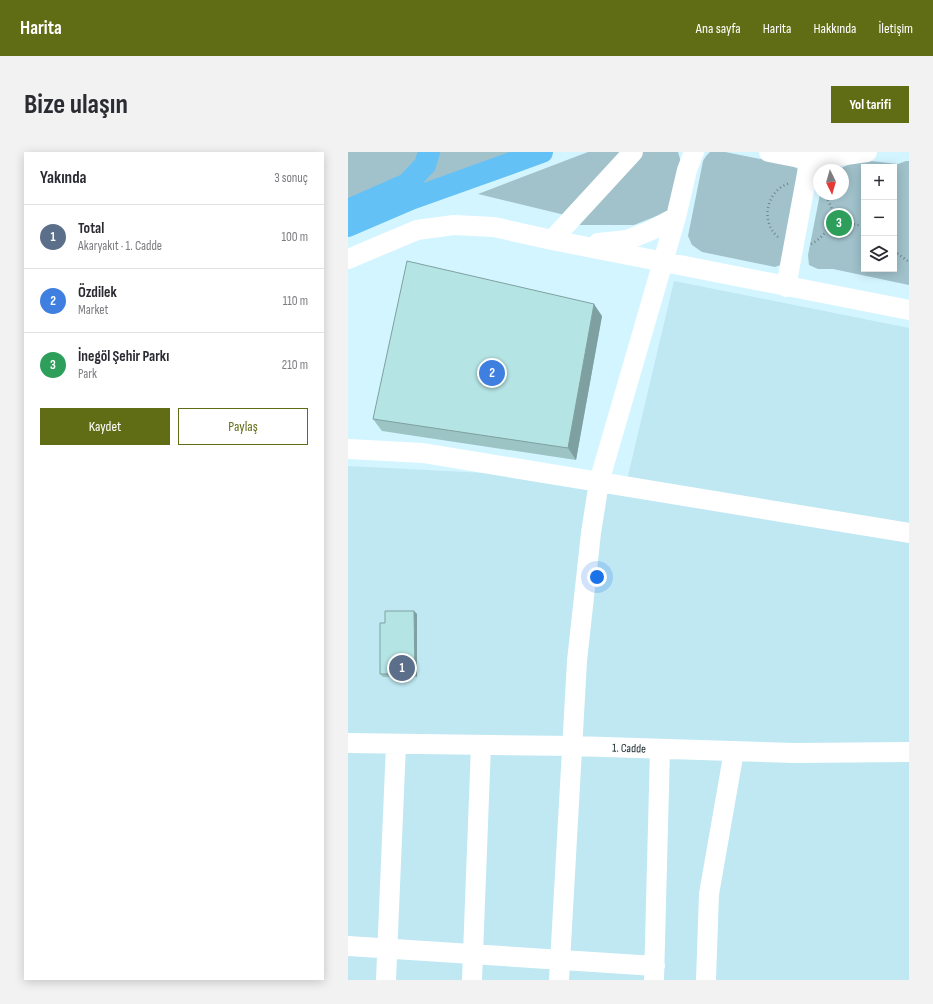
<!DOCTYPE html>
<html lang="tr">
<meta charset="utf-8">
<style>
body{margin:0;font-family:"Sofia Sans Condensed",sans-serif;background:#f2f2f3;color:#2b2b33}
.controls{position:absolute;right:12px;top:12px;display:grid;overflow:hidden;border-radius:0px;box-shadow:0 2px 10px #0003}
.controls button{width:36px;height:36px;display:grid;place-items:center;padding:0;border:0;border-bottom:1px solid #e1e1e2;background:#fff;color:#2b2b33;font:20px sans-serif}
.compass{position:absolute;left:465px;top:12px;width:36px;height:36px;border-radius:50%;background:#fff;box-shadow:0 2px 10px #0003;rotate:175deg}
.you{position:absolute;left:249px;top:425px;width:14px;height:14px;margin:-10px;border:3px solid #fff;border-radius:50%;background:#1a73e8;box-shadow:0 0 0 6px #1a73e833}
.badge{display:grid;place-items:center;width:26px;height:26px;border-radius:50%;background:#616d15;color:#fff;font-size:13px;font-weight:700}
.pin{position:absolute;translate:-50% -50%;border:2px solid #fff;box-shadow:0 1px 4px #0006}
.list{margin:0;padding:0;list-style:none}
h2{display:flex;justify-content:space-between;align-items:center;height:52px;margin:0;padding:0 16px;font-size:17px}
h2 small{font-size:13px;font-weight:400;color:#7c7c81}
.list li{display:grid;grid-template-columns:26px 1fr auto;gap:12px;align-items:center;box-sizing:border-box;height:64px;padding:0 16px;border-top:1px solid #e1e1e2}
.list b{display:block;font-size:15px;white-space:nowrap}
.list p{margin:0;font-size:13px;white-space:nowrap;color:#7c7c81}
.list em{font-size:13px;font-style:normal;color:#7c7c81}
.actions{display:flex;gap:8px;padding:12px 16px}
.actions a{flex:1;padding:9px 0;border:1px solid #616d15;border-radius:0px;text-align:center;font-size:14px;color:#616d15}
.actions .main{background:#616d15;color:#fff}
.icon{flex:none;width:22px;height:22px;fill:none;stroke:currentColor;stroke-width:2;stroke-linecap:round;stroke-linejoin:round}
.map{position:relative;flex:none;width:561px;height:828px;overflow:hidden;border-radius:0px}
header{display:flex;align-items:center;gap:24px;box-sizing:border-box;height:56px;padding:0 20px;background:#616d15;color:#fff}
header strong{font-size:19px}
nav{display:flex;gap:22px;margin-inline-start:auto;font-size:14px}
.intro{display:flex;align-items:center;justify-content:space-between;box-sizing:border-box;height:96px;padding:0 24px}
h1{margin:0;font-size:28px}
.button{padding:10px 18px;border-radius:0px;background:#616d15;color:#fff;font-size:14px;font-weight:700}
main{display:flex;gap:24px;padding:0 24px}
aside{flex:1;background:#fff;border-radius:0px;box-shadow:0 2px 10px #0003}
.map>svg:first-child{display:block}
</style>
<header>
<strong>Harita</strong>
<nav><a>Ana sayfa</a><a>Harita</a><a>Hakkında</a><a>İletişim</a></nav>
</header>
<div class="intro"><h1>Bize ulaşın</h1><a class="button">Yol tarifi</a></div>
<main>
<aside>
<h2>Yakında<small>3 sonuç</small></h2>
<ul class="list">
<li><span class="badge" style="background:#5c6f8a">1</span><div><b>Total</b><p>Akaryakıt · 1. Cadde</p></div><em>100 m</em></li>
<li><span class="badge" style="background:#3f7fe0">2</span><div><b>Özdilek</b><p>Market</p></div><em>110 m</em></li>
<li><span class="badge" style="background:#2e9e5b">3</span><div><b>İnegöl Şehir Parkı</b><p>Park</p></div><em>210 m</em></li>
</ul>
<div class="actions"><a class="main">Kaydet</a><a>Paylaş</a></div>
</aside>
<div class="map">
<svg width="561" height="828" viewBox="0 0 561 828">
<rect width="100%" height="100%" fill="#d3f5ff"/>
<path fill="#bfe8f3" d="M326,129L561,176V828H0V314L279,328Z"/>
<path fill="#a1c2cb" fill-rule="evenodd" d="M0,0H173L0,74Z
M240,0H274L217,63L130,42Z
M294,0H330L335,17L326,57L286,73H226Z
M362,0H377L443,13L450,17L435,112L427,115L354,100L344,93L340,84L355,9L358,4Z
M523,9L550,12L558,9H561V133L485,117H470L461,113L460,103L472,42H495V18H489L502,12ZM516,15H546V117H516Z"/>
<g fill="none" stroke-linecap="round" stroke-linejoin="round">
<path stroke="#6e868d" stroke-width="2.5" stroke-dasharray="1 3" stroke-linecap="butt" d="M482,68L516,74
M430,85C412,70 418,38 442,31
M463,92C475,86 484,74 484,60C484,54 479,47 476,42
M546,99L561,110"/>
<path stroke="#fff" stroke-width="20" d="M421,0L462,8L519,0
M204,88L285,0
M250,91L279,88L304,78L328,65
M0,107L69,78L106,73L146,75L204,88L561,158
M438,135L463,0
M0,297L75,301L561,381
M0,591L225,594L446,601L561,600
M0,794L307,814
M38,828L48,592
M124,828L133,593
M211,828L229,509L243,381L251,330L328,65L339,18L346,0
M306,828L312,597
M358,828L361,742L386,599"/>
<path stroke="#64c1f6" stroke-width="22" d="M0,58L59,32L77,13L81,0
M0,74L63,47L194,0"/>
</g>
<path fill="#9cc4c4" d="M254,164L228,308L34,279L25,267Z
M66,459L69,462V525H35L32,522L37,471Z"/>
<path fill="#7fa0a0" d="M246,152L254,164L228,308L220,296Z
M66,459L69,462V525L67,522Z"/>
<path fill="#b5e4e4" stroke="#7fa0a0" d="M59,109L246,152L220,296L25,267Z
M37,459H66L67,522H32V471H37Z"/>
<g text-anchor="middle" stroke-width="3.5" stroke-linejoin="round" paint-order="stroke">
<g font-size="12" fill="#142428" stroke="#fcfcfc">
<text transform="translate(281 596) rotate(2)" y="4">1. Cadde</text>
</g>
</g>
</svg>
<div class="controls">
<button>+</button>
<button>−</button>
<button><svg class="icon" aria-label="layers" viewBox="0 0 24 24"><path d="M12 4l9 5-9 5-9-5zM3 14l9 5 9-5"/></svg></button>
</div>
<svg class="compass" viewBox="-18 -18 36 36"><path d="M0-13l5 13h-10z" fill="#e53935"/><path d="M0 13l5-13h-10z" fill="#7c7c81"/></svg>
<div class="you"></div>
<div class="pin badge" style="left:54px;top:516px;background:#5c6f8a">1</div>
<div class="pin badge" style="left:144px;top:221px;background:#3f7fe0">2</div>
<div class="pin badge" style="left:491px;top:71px;background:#2e9e5b">3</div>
</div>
</main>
